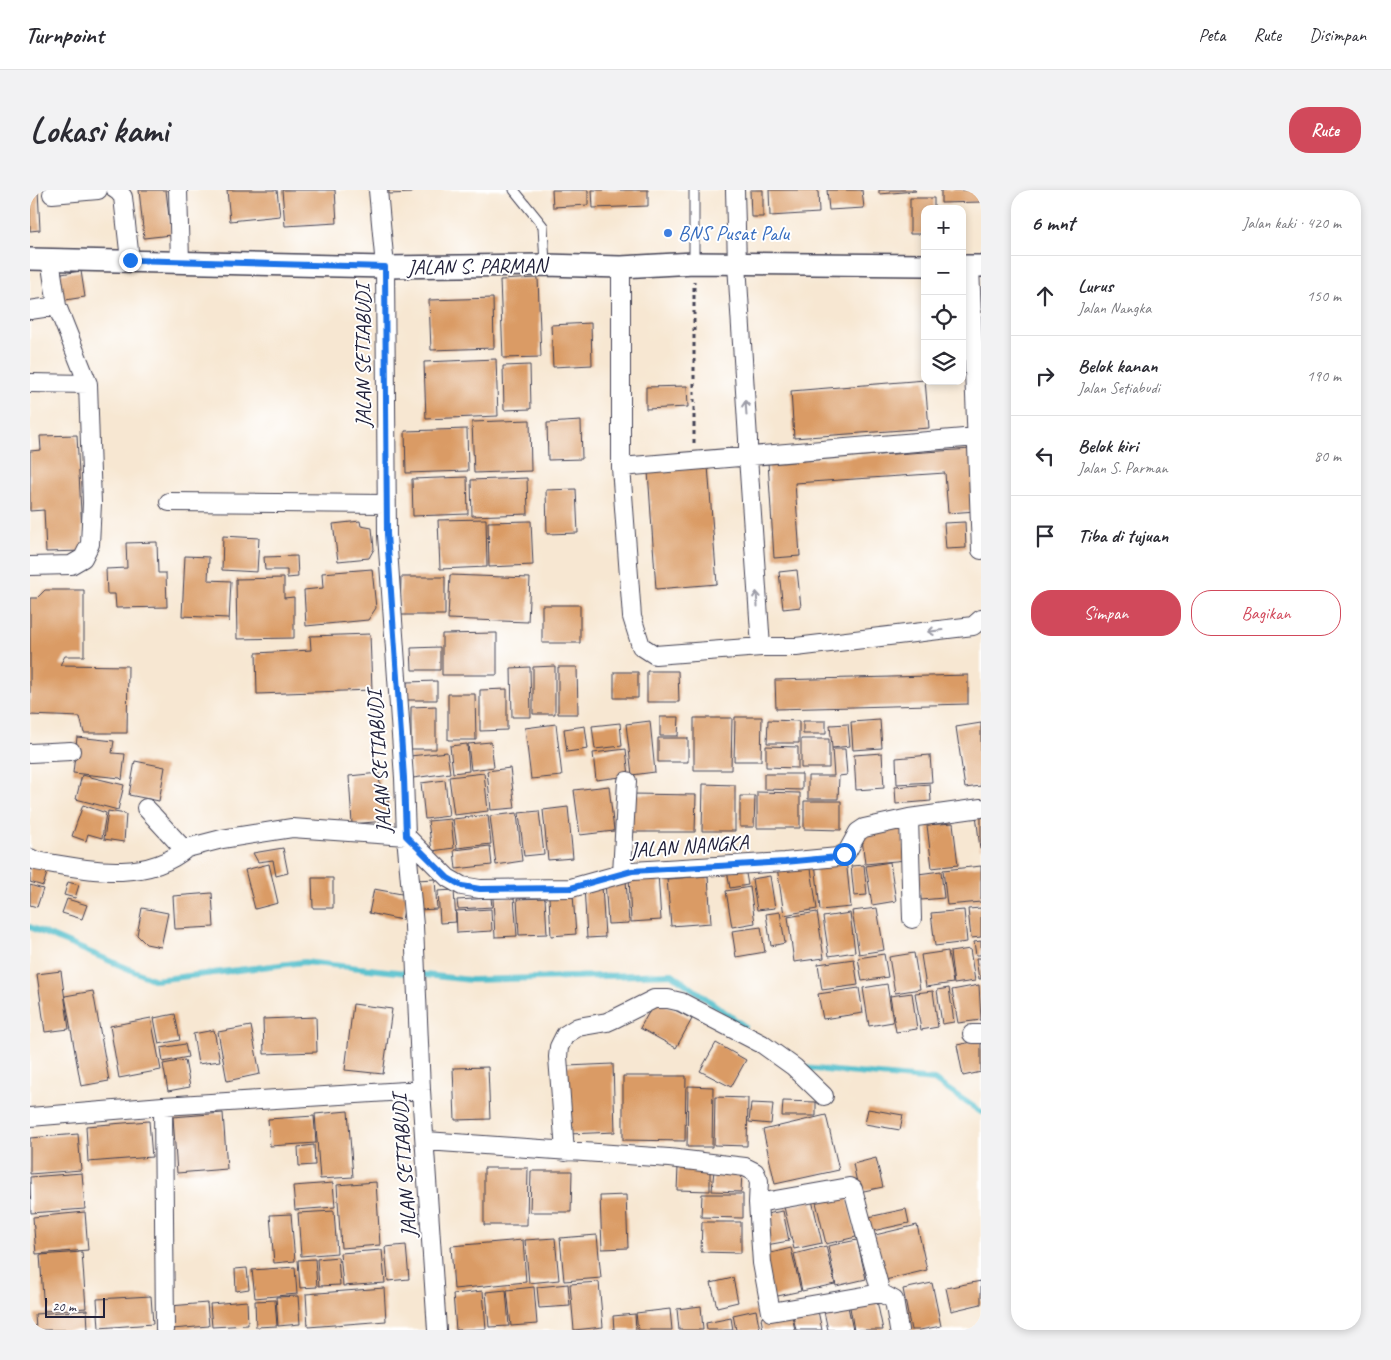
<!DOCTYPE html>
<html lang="id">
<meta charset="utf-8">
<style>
body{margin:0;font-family:Caveat,sans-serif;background:#f2f2f3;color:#2b2b33}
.controls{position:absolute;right:15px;top:15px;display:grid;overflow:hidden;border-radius:10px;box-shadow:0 2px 8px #0003}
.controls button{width:45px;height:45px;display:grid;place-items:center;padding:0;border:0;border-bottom:1px solid #e1e1e2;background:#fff;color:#2b2b33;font:25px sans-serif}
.scale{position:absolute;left:15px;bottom:12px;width:60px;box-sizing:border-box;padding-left:5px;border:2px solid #22223b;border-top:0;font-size:14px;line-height:18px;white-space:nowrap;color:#22223b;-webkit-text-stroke:4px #fff;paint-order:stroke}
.stop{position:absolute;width:15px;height:15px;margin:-11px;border:4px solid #1a73e8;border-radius:50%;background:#fff}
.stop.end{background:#1a73e8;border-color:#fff;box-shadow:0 1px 5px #0008}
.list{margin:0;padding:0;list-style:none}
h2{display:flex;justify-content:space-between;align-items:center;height:65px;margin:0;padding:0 20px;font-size:21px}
h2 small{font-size:16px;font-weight:400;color:#7c7c81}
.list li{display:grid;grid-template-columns:32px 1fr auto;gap:15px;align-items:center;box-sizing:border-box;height:80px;padding:0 20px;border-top:1px solid #e1e1e2}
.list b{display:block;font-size:19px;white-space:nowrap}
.list p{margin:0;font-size:16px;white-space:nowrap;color:#7c7c81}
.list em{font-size:16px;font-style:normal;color:#7c7c81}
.actions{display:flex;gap:10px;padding:15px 20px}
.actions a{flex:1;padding:11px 0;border:1px solid #d1495b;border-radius:20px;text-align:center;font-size:18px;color:#d1495b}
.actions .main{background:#d1495b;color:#fff}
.icon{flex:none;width:28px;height:28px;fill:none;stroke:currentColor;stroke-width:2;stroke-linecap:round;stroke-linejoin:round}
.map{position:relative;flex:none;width:951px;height:1140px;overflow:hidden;border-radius:20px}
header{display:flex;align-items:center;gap:30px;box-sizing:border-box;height:70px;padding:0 25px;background:#fff;border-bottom:1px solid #e1e1e2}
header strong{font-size:24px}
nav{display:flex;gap:28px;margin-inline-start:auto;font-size:18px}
.intro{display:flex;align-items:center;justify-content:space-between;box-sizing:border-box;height:120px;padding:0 30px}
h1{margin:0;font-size:35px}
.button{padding:12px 22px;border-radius:20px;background:#d1495b;color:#fff;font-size:18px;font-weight:700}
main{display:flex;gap:30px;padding:0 30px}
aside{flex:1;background:#fff;border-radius:20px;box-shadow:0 2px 8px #0003}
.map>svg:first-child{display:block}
</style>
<header>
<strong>Turnpoint</strong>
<nav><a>Peta</a><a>Rute</a><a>Disimpan</a></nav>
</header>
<div class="intro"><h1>Lokasi kami</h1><a class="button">Rute</a></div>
<main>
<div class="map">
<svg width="951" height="1140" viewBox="0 0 951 1140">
<rect width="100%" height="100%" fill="#fff"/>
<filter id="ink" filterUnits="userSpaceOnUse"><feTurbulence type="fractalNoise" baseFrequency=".02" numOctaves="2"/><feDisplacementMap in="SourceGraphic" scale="10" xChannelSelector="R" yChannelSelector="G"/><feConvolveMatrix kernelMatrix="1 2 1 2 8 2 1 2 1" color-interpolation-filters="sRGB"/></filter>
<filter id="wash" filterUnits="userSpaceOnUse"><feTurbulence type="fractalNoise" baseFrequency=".0096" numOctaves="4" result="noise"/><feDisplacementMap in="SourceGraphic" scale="20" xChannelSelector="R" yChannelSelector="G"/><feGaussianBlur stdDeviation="1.12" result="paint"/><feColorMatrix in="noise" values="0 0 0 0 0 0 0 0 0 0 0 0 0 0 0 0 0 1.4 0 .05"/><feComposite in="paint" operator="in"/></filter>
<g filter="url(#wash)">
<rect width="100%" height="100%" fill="#f7e7d2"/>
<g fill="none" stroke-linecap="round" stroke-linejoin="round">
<path stroke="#51becb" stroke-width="6" d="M0,737L125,790L274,772L441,790L642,784L714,836
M773,878L904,890L951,922"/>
</g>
<g id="blocks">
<path fill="#da9b65" d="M0,0H8L10,40L0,41Z
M109,0H136L141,45L114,48Z
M197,0H247L250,26L200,31Z
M252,0H305L307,33L255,36Z
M359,0H382V3L359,4Z
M522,0H558V15L523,17Z
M562,0H618V16L563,18Z
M720,0H733V27H721Z
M739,0H788L789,23L740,26Z
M797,0H832L834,18L799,20Z
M849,0H885L886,1L849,4Z
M911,0H951V12L911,13Z
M880,8H904V19H895V44H880Z
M51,81L55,107L29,111L25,85Z
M508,88L511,167L473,168L470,90Z
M463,108L464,158L401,160L399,110Z
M561,133L562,175L523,177L521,135Z
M466,169L468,226L396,229L394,172Z
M500,175L501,219L474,220L473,176Z
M895,190L899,238L764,248L761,201Z
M657,196L658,217L616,219V197Z
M500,230L501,281L444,283L442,232Z
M551,231L552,269L518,270L517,233Z
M437,239L438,281L376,283L375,241Z
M47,245L53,361L16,362L14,320L0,321V261L11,260L10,246Z
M942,259L946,321L918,323L915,283L765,293L770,366L744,368L738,272Z
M678,276L687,394L626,399L618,281Z
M437,287L438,324L383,326L382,289Z
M497,288L498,324L442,326L441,290Z
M546,299L548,343L517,344L516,300Z
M456,329L457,377L410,379L408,330Z
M330,331L331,336L342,338L344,359L339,368L308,371L303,334Z
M501,331L503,375L459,377L458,332Z
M935,332L936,358L916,359L914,333Z
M193,346L229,348L227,382L192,380Z
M127,352L128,383H136L137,417L86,418L85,404H77L76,379L97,378L96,353Z
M155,366L179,367L178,390L201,391L199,432L198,428L152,426Z
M267,366L268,387L257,388V380H235L234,367Z
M342,379L346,418L338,430L276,436L274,400L293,398L292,383Z
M767,380L771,417L753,419L749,382Z
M420,385L500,388L498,432L418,429Z
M371,387H415V425H370Z
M254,388V408L264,407V448L207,449L206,389Z
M15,400H54V466H35L30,475L98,476L97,543H54L50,527L0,525V408H7Z
M512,415H550V453H512Z
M467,443V485H412V444Z
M340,444L342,500L227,504L226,463L281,460L280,446Z
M410,457V480H382L381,458Z
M525,476V524H503V477Z
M500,477L501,527H482L481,478Z
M528,477H547L548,524H528Z
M617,481H648L649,512H617Z
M584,482H608V508H584Z
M938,485V514L746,519L745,490Z
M407,491V510H377V492Z
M477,499V540L450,541V500Z
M418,504H445L446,550H418Z
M406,516V559H381V517Z
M630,527H649L648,546H630Z
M705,527H732L731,571H704Z
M664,528H702L701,580H664Z
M738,530L769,531V553H737Z
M850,530L852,558L823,560L821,532Z
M620,531L625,582L602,585L596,534Z
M773,531H796V544H773Z
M590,533L592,556L565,559L562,536Z
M951,533V596L935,598L926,537Z
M526,534L532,586L501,589L495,538Z
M818,534L820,556L802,558L800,535Z
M555,536L558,559L537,562L534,539Z
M47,547L84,551L82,563L95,564L92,590L90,588L43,583Z
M628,548H658V572H628Z
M771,549H799V578H771Z
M461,552L464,577L441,580L438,554Z
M437,554L439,581L423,583L420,556Z
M736,556L768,557V578L736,577Z
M596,559L599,586L566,590L563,563Z
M802,559H815L817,585L809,586L808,609H778V586H804Z
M417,562L420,583L383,588L380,566Z
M852,563L854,598L826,600L824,565Z
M900,565L902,592L867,594L866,568Z
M105,571L135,577L129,611L99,605Z
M480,578L485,618L461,620L457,581Z
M349,583L350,598H357L359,622L355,623V631L322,634L319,586Z
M454,583L458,621L424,625L419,587Z
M734,584H772V600L734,599Z
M52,585L94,595L88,620L46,609Z
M415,590L419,626L395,629L391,593Z
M673,594L705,595V641H672Z
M900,594L901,611L866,614L865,597Z
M579,596L584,641L550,645L544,600Z
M727,602L770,603V638H727Z
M601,604L666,605L665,642H600Z
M710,606H725L724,637H710Z
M774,611H811V640L774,639Z
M53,615L76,623L72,648L58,644L56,651L42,646Z
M538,617L543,668L518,670L513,620Z
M78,621L96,624L94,652L74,649Z
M509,621L514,664L494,666L489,623Z
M487,623L492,671L466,675L460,626Z
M946,624H951V659H950Z
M458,625L461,654L427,658L423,629Z
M421,629L424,658L402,661L398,631Z
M923,633L928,675L902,678L897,635Z
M872,636L876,670L835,674L831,640Z
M460,656L462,675L426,679L424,660Z
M253,658L258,683L246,686L243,670L228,672L223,663Z
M816,669L821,717L790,720L785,672Z
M780,672L787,719L754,725L747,677Z
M860,672L866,711L842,715L836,676Z
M239,674L248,713L225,719L215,680Z
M0,675L18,680L13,696L0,692Z
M834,675L837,705L824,706L821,676Z
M951,676V712L917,715L913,680Z
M715,678L718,695L700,698L697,681Z
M911,681L914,708L891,710L888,684Z
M628,683L631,730L601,732L599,685Z
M678,686L681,733L641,736L637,689Z
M740,686L745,718L727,720L722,689Z
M282,688H303V718H283Z
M405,689L407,719L388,720L386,690Z
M596,690L599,733L578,734L575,691Z
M38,692L49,695L45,708L34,705Z
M0,695L13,699L7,717L0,715Z
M572,695L575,747L557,748L554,696Z
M720,697L725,733L702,737L696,701Z
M344,699L377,705L372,730L339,723Z
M424,700L426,732L410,733L408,701Z
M182,703L184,737L145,739L143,706Z
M543,705L546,744L521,746L519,707Z
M484,707L487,746L465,747L463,708Z
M461,708L462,717L428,719L427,710Z
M515,708L517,744L489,745L487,709Z
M37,709L57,715L52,729L32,723Z
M112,718L138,723L131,757L116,754L107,745Z
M847,718L854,760L829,764L822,721Z
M951,718V747L941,748L938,719Z
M461,719L462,741L427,743L426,721Z
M934,720L937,752L905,756L901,723Z
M750,722L755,753L741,756L736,724Z
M787,722L794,768L764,772L758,727Z
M820,723L825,762L799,766L793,727Z
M731,737L735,762L706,767L702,741Z
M951,751V765H946L944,752Z
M940,759L945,791L924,794L920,762Z
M918,761L923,793L896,797L891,765Z
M884,763L890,799L865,803L859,767Z
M854,764L858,787L832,791L828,768Z
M946,768H951V789H949Z
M824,769L828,795L792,800L788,774Z
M31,781L39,839L15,842L7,784Z
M857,794L863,832L839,836L833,798Z
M949,795L951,830L928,833L922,800Z
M829,798L833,823L793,829L788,804Z
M919,798L924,832L912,834L907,800Z
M63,801L79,891L51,896L35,806Z
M903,801L908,837L891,840L885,803Z
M882,803L887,839L866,842L860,806Z
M626,810L662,829L646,858L610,838Z
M323,814L362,819L353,884L315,880Z
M145,824L150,850L129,854L124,828Z
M286,827L287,862L234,864L233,829Z
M121,828L131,880L89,888L80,836Z
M221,836L230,884L197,891L188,842Z
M184,840L190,871L168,874L163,844Z
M951,850V882L933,886L927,855Z
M686,853L716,870L701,897L670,881Z
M155,854L158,867L133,872L131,858Z
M155,870L160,897L138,901L133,874Z
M583,874L585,942L539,944L537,876Z
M458,877L460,929L425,930L423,878Z
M593,886H656L655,951L593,950Z
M658,896L683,897L682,957H657Z
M685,907L718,908L717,956L684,955Z
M753,911L786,912V926H752Z
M721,913L743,914L741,934L719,932Z
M838,919L873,925L870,940L835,934Z
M318,921L323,987L290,989L285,924Z
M193,923L197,979L147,983L143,927Z
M796,925L809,980L745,994L733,940Z
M284,926L286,953L240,956L238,929Z
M119,931L122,967L58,972L56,936Z
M48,944L51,980L0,984V948Z
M284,955L285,975L269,976L268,957Z
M846,968L853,997L829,1002L823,974Z
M648,977H680V1001L647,1000Z
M454,978H498L497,1035H454Z
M684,980L712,981L711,1002L682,1001Z
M501,981H542L541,1022H500Z
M52,983L55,1019L1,1023L0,987Z
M346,992L350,1055L311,1058L307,995Z
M303,993L305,1017L265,1020L263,996Z
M816,1001L826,1047L796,1054L785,1008Z
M672,1004H713V1028L671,1027Z
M596,1005L598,1058L572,1059L570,1006Z
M782,1010L792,1053L764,1059L754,1017Z
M876,1019L879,1033L838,1042L834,1028Z
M304,1021L307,1063L271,1066L268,1023Z
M753,1021L759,1051L736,1055L730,1025Z
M55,1022L58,1060L6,1064L3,1027Z
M261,1024L265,1071L244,1073L240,1025Z
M672,1032H711V1063L671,1062Z
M887,1035L897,1080L851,1091L841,1046Z
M567,1045L571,1088L534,1091L530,1048Z
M525,1048L529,1090L499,1093L495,1050Z
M493,1050L496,1092L424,1099L421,1056Z
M827,1050L836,1089L806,1096L798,1056Z
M376,1055L379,1089L358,1091L355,1057Z
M796,1056L805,1094L772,1101L764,1064Z
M761,1058L771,1101L743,1107L733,1065Z
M352,1060L355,1093L313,1096L310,1063Z
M52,1062L56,1118L14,1121L10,1065Z
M308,1067L310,1095L289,1096L287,1069Z
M285,1069L287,1097L270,1098L268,1070Z
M265,1077L267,1104L225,1108L222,1080Z
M217,1078L219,1099L206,1101L205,1079Z
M703,1088L708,1112L687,1117L681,1093Z
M951,1091V1114L921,1121L916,1098Z
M569,1092L573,1137L544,1140L540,1094Z
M902,1093L911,1136L890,1140H881L873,1099Z
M538,1094L540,1116L509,1118L507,1097Z
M504,1097L507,1134L481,1136L477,1100Z
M354,1098L356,1131L278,1137L276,1104Z
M476,1100L479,1136L459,1137L456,1102Z
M453,1101L456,1139L426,1140L423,1104Z
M121,1106L123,1134L69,1138L67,1109Z
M268,1106L270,1134L248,1136L246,1107Z
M846,1106L853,1140H824L819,1112Z
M245,1110L247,1136L226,1137L225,1111Z
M217,1111L218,1135L182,1137L180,1114Z
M817,1112L823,1140H798L793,1117Z
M177,1113L179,1136L142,1139L140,1116Z
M671,1116L673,1140H649L647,1119Z
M787,1116L792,1140H766L762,1122Z
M640,1119L642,1140H608L606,1123Z
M57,1120L58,1140H6L5,1124Z
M726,1120L730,1140H706L703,1125Z
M761,1121L765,1140H733L731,1128Z
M605,1124L606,1140H584L583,1126Z
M701,1128L703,1140H677L676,1133Z"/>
</g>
</g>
<g filter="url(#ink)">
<use href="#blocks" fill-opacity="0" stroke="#424052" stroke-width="1"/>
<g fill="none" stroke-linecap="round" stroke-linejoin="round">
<defs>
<path id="service" d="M484,0L513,36L515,75
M664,72V0"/>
<path id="minor" d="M86,0L88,1L93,7L100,70
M148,0L150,71
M348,0L355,77L357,345L374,588L376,646L384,736L391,900L407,1140
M705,0L707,74L718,249V267L731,457
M22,4L68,0
M940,76L951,360
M591,77V277L946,247
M0,120L27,116
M0,193L58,194
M591,277L602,427L611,456L625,465L731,457H766L943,436L951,429
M139,312L356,314
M0,376L41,375L53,368L60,354L62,313L58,194L27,116L20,69
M0,563L41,561
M122,624L116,618L150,655L157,658L192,649L262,638L376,646L418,688L432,696L450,699L541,698L602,681L755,672L808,667L817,662L828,642L834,638L879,628L951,618
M879,628L882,729
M0,668L6,671C55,679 115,694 157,658
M592,683L597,591
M942,844H951
M133,916L135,1140
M0,927L133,916L391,900
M396,951L639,968L715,977L725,982L729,991L728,1013L732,1073L741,1122L851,1103L864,1110L869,1140
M535,962L528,867L529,857L535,845L548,837L577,832L586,828L624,809H638L651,812L732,854L764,877L794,906
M728,1013L819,997L823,999L851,1103"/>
<path id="tertiary" d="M0,69L355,77L515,75L591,77L664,73L895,75
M932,76H951"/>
</defs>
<use href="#service" stroke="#424052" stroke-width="11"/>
<use href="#minor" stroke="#424052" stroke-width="20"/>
<use href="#tertiary" stroke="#424052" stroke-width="24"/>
<path stroke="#424052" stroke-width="3" stroke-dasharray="4 4" stroke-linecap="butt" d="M664,253V91"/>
<use href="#service" stroke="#fff" stroke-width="9"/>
<use href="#minor" stroke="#fff" stroke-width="18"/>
<use href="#tertiary" stroke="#fff" stroke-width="21"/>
</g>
<defs><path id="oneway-shaft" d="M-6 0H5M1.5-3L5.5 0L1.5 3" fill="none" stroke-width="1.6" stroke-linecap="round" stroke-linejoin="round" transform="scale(1.25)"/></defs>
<g stroke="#9c9ca7">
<use href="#oneway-shaft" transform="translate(716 218) rotate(-94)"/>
<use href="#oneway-shaft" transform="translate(727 409) rotate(-94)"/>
<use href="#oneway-shaft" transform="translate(905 441) rotate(173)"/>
</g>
</g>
<g fill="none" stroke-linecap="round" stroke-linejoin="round" filter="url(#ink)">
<path stroke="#1a73e8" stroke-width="6" d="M100,70L355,77L357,344L374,588L376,646L418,688L432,696L450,699L541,698L602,681L755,672L808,667L814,664"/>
</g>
<circle fill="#3f7fe0" stroke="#fff" stroke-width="2" cx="638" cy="43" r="5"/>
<g text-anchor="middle" stroke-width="4" stroke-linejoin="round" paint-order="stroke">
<g font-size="21" fill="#366cbe" stroke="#fff" text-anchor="start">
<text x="648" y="50">BNS Pusat Palu</text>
</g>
<g font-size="21" fill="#22223b" stroke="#fff">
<text transform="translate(447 76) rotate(-1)" y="7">JALAN S. PARMAN</text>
<text transform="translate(333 166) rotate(-90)" y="7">JALAN SETIABUDI</text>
<text transform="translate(349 572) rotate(-94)" y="7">JALAN SETIABUDI</text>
<text transform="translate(659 656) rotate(-4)" y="7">JALAN NANGKA</text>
<text transform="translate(374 976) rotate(-94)" y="7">JALAN SETIABUDI</text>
</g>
</g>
</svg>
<div class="controls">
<button>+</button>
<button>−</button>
<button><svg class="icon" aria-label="locate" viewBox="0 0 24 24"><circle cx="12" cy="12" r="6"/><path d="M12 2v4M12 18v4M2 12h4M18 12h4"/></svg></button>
<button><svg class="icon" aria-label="layers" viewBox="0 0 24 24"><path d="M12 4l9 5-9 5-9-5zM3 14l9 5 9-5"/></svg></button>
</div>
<div class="scale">20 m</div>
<div class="stop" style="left:814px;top:664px"></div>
<div class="stop end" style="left:100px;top:70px"></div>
</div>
<aside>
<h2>6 mnt<small>Jalan kaki · 420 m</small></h2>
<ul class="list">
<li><svg class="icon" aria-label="ahead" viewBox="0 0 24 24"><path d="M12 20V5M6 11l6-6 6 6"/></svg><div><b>Lurus</b><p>Jalan Nangka</p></div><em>150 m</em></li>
<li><svg class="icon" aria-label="right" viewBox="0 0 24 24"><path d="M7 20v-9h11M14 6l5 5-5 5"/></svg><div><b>Belok kanan</b><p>Jalan Setiabudi</p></div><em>190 m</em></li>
<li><svg class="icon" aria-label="left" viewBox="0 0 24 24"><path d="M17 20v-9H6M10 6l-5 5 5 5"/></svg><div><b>Belok kiri</b><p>Jalan S. Parman</p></div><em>80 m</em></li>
<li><svg class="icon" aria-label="arrive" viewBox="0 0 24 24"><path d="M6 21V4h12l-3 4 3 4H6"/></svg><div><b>Tiba di tujuan</b></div></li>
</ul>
<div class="actions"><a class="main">Simpan</a><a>Bagikan</a></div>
</aside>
</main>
